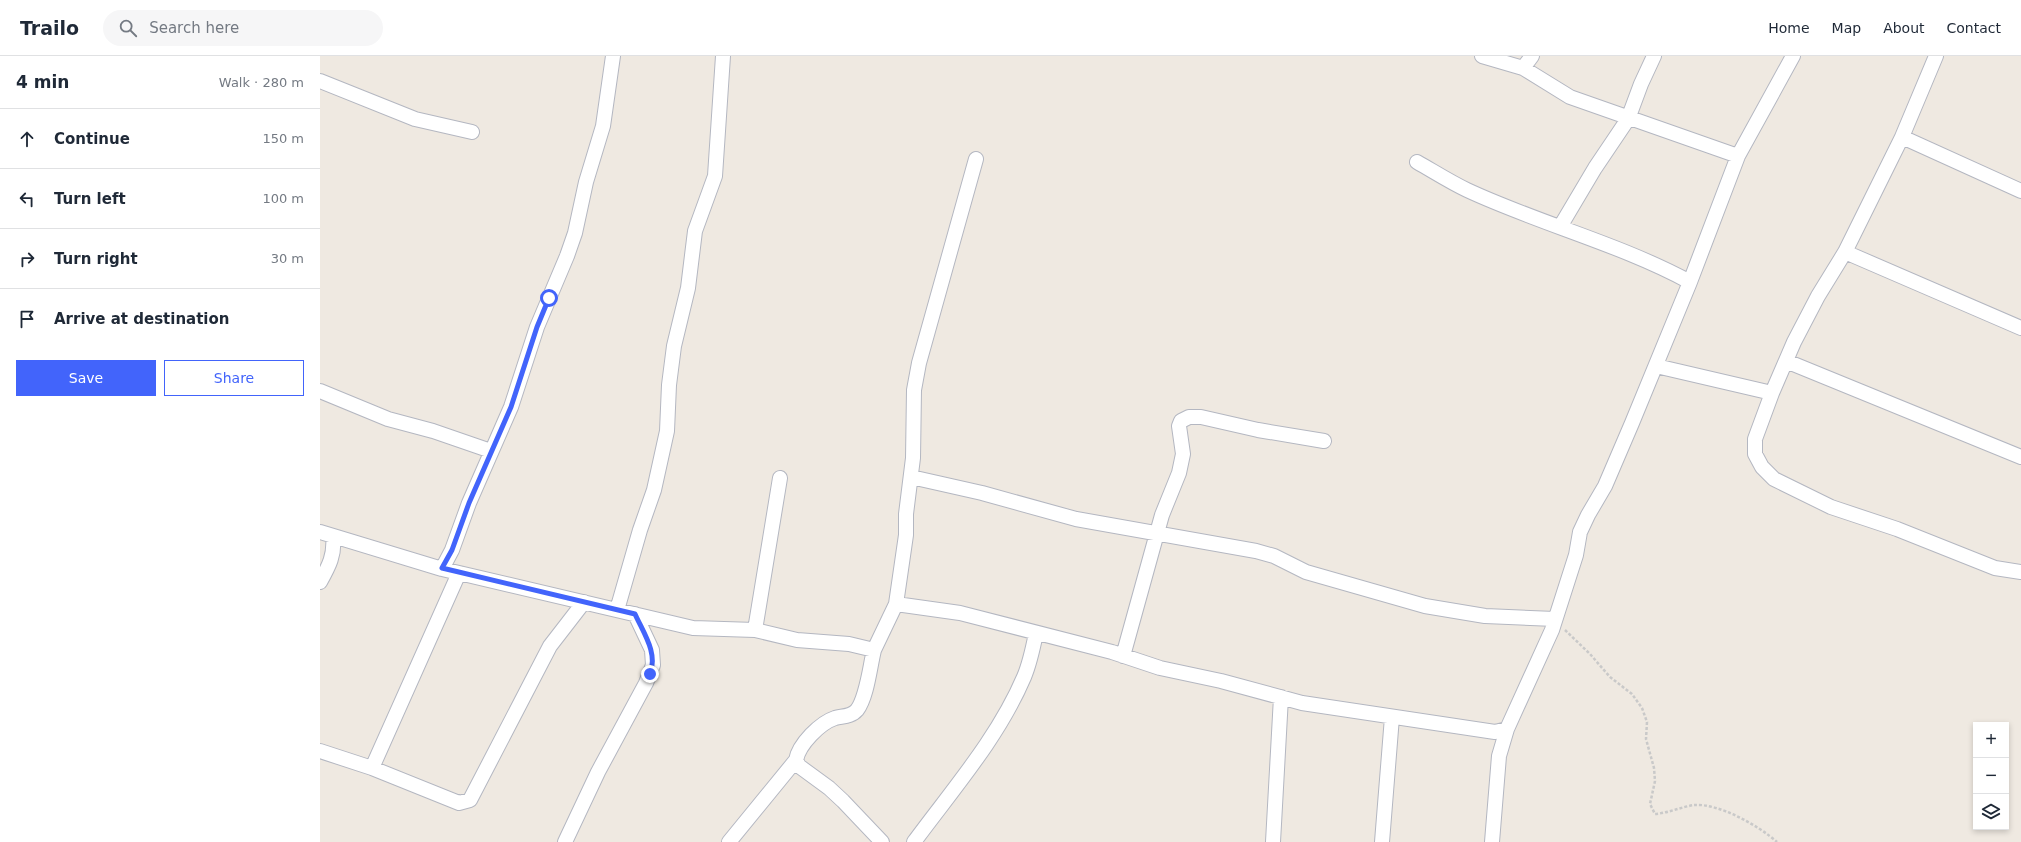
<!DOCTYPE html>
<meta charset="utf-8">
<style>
body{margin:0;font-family:"DejaVu Sans",sans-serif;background:#f6f6f7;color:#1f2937}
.controls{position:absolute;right:12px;bottom:12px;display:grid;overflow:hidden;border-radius:0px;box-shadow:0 2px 6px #0003}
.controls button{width:36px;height:36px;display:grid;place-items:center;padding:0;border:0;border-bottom:1px solid #e0e1e3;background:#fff;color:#1f2937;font:20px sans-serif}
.stop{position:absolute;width:12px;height:12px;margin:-9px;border:3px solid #4264fb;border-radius:50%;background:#fff}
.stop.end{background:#4264fb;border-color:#fff;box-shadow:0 1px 4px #0008}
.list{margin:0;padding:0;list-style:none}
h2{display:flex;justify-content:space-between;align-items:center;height:52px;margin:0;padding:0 16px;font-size:17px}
h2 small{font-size:13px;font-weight:400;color:#747a83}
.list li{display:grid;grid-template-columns:26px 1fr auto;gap:12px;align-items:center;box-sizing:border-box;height:60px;padding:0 16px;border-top:1px solid #e0e1e3}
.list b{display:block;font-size:15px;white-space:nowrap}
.list em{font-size:13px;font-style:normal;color:#747a83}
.actions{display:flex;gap:8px;padding:12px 16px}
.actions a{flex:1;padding:9px 0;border:1px solid #4264fb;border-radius:0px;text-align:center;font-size:14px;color:#4264fb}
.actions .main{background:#4264fb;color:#fff}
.icon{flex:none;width:22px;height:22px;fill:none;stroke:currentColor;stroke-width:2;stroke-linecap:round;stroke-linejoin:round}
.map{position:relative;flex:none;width:1701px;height:786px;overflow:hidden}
header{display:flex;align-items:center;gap:24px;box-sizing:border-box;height:56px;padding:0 20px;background:#fff;border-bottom:1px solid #e0e1e3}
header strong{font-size:19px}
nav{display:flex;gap:22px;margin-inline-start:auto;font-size:14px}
.search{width:280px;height:36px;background:#f6f6f7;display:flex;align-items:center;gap:10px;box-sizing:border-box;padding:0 14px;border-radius:22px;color:#747a83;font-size:15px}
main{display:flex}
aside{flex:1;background:#fff}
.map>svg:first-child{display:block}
</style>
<header>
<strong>Trailo</strong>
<div class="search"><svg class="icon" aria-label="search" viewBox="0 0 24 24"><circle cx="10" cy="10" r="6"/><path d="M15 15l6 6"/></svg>Search here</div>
<nav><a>Home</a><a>Map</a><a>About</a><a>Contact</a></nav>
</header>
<main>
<aside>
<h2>4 min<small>Walk · 280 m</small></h2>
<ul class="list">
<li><svg class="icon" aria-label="ahead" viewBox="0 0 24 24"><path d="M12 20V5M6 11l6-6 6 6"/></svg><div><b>Continue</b></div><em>150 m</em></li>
<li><svg class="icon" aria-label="left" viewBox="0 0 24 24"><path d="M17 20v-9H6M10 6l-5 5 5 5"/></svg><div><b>Turn left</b></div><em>100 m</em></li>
<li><svg class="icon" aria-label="right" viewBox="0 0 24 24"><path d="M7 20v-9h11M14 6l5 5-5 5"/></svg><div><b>Turn right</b></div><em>30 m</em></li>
<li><svg class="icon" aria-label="arrive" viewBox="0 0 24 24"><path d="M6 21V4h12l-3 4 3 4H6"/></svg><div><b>Arrive at destination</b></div></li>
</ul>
<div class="actions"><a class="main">Save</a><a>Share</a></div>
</aside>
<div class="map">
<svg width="1701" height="786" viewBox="0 0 1701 786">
<rect width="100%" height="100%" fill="#efe9e1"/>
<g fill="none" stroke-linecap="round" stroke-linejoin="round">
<defs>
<path id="minor" d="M1162,0L1203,12L1250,41L1418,100
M1616,0L1582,81L1701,135
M1203,12L1212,0
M0,25L95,63L152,76
M1582,81L1525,196L1498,240L1474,286L1452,337L1435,383V398L1442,411L1454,423L1511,451L1577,473L1675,512L1701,516
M1097,106C1113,115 1130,126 1147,134C1220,168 1300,188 1370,226
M1240,171L1275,112L1308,63L1321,28L1334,0
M1525,196L1701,272
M1466,305L1701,401
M1336,310L1452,337
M0,335L68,363L113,375L171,395
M591,421L662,437L756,463L936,495L954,500L986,516L1105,550L1165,560L1235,563
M0,476L122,513L373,572L435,574L477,584L529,588L554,594C550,610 547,641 537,654C531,661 522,660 515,662C500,667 479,688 476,704L409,786
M122,513L132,494L149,447L191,351L217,271L247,200L255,177L266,126L283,70L293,0
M0,526C9,510 15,499 13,480
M576,548L640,557L792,596L840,612L901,625L982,647L1175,676L1187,673
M297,554L320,474L334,434L347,375L349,329L354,290L368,232L375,175L395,120L403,0
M435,574L460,422
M554,594L576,548L586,479V458L593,402L594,334L599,307L656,103
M803,600L842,459L859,417L863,398L859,370L861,365L869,361H881L938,374L1004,385
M0,695L52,712L139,747L150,744L230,590L264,546
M476,704L479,710L509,732L523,745L562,786
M52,712L139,517
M245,786L278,716L326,627L333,609L332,594L315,558
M594,786C633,733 678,682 704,621C710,607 713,592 716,577
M953,786L961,641
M1062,786L1072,661
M1172,786L1179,700L1187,673L1232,574L1256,499L1260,476L1268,459L1285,430L1312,367L1370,226L1418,100L1473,0"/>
</defs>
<use href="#minor" stroke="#b4b7c1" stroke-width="16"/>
<path stroke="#c9c9c9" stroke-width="2.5" stroke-dasharray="3 2" stroke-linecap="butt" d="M1245,574L1270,598L1290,621L1312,638L1322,652L1327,666L1326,683L1334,712L1335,725L1330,748L1335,758C1348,757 1361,751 1374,749C1399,747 1439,770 1457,786"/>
<use href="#minor" stroke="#fff" stroke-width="14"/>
</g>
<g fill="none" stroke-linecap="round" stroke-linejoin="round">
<path stroke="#4264fb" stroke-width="5" d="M229,242L217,271L191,351L149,447L132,494L122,512L315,558C324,578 338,597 330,618"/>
</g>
</svg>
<div class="controls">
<button>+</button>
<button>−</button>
<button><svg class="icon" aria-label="layers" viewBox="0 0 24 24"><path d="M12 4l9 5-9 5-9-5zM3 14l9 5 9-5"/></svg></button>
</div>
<div class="stop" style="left:229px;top:242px"></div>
<div class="stop end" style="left:330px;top:618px"></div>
</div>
</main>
